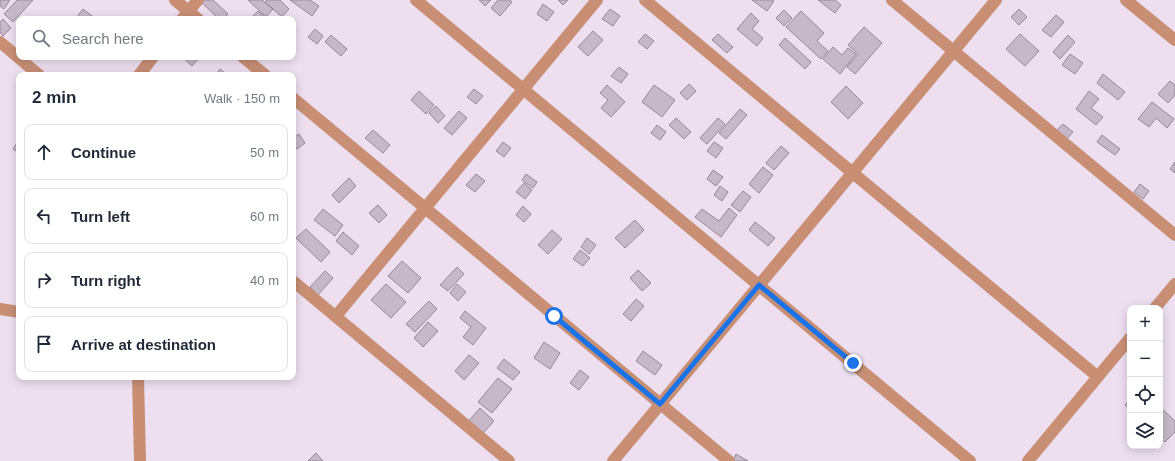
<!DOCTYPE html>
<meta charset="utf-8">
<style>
body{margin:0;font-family:Arial,sans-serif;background:#f6f6f7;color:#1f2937}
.controls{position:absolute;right:12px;bottom:12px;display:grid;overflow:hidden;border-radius:8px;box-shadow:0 2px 10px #0003}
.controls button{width:36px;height:36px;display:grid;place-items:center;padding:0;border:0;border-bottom:1px solid #e0e1e3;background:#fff;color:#1f2937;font:20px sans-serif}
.stop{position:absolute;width:12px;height:12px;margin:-9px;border:3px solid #1a73e8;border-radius:50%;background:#fff}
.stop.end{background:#1a73e8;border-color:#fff;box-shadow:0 1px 4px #0008}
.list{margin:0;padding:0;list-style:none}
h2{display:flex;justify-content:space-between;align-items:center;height:52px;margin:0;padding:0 16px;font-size:17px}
h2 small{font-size:13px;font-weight:400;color:#747a83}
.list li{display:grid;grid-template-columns:26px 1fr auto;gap:12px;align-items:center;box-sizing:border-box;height:56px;margin:0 8px 8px;padding:0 8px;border:1px solid #e0e1e3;border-radius:8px}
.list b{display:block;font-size:15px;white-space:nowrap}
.list em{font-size:13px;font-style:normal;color:#747a83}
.icon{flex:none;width:22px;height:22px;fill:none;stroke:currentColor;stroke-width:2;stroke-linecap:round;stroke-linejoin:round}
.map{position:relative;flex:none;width:1175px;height:461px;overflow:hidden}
.search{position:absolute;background:#fff;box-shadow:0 2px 10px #0003;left:16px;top:16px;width:280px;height:44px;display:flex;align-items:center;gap:10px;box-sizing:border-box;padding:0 14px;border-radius:8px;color:#747a83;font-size:15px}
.panel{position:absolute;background:#fff;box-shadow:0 2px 10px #0003;left:16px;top:72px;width:280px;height:308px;border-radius:8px}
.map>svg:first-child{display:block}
</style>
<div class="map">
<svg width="1175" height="461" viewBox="0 0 1175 461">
<rect width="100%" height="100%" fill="#eddff0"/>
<path fill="#c6b8c8" stroke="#968898" d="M0,0H10L4,9L0,6Z
M17,0H33L13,22L4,14Z
M199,0H213L228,14L223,19H219Z
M248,0H262L273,9L266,17Z
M267,0H280L289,9L282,17L265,2Z
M290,0H310L319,6L312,16Z
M479,0H491L485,6Z
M498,0H510L512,2L500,16L491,8Z
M558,0H568L563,5Z
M752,0H772L774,1L767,11Z
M818,0H835L841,5L835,13Z
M543,4L554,12L547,21L537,14Z
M83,9L96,19L76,18Z
M610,9L620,16L613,26L602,19Z
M1019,9L1027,17L1019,25L1011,17Z
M784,10L792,18L784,26L776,18Z
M258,11L266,18L265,19H250Z
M801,11L824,33L817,41L828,51L821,59L786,27Z
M751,13L759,21L752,29L763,38L757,46L737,29Z
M1056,15L1064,22L1051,37L1042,30Z
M3,19L11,28L3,36L0,32V22Z
M864,27L882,43L855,74L847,67L858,54L848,45Z
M315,29L323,36L317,44L308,37Z
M593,31L603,40L588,56L578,47Z
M645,34L654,41L647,49L638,42Z
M718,34L733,47L727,53L712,40Z
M1020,34L1039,51L1025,66L1006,49Z
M331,35L347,49L341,56L325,42Z
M1068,35L1075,42L1060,59L1053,52Z
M785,38L811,62L805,69L779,45Z
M833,47L842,55L848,48L856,54L840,74L823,59Z
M1070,54L1083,63L1075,74L1062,65Z
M185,57H200L192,66L183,58Z
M619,67L628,74L621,83L611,76Z
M220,69L227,75H216Z
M1103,74L1125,92L1118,100L1097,83Z
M1170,81L1175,85V95L1168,103L1158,94Z
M689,84L696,91L687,100L680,93Z
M607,85L625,102L611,117L601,108L608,100L600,93Z
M654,85L675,100L662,117L642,102Z
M846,86L863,103L848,119L831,102Z
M474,89L483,96L476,104L467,97Z
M419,91L434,105L426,114L411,100Z
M1089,91L1099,99L1091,108L1103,117L1096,125L1076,109Z
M1152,102L1174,119L1167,128L1156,118L1149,127L1138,119Z
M436,106L445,116L438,123L429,113Z
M740,109L747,115L726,139L719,133Z
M459,111L467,118L452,135L444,128Z
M676,118L691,132L684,139L669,125Z
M718,118L725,124L707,144L700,138Z
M1063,124L1073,132L1066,140L1056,131Z
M657,125L666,132L660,140L651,133Z
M373,130L390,145L383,153L365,138Z
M299,134L305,143L297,149L293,144V138Z
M1102,135L1120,149L1115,155L1097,142Z
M19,140V153L13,149Z
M503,142L511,148L504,157L496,151Z
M714,142L723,148L716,158L707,151Z
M781,146L789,153L774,170L766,163Z
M1175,162V173L1170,169Z
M763,167L773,175L759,193L749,184Z
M713,170L723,177L716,186L707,179Z
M476,174L485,181L475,192L466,185Z
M526,174L537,182L533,188L522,180Z
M349,178L356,186L339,203L332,195Z
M524,183L532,190L525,199L516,192Z
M1140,184L1149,191L1143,199L1134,192Z
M720,186L728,192L722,201L714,195Z
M743,191L751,197L740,212L731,205Z
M378,205L387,215L379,223L369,213Z
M523,206L531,214L524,222L516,215Z
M729,208L737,215L721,237L695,217L702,209L719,221Z
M323,209L343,225L335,236L314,220Z
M635,220L644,230L625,248L615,238Z
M755,222L775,238L768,246L749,230Z
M306,229L330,252L321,262L296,238Z
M552,230L562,239L548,254L538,245Z
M343,232L359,246L352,255L336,241Z
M587,238L596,245L589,254L581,247Z
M580,250L590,258L583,266L573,259Z
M402,261L421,278L408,293L388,276Z
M457,267L464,274L448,291L440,285Z
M638,270L651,283L642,291L630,278Z
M325,271L333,278L318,295L310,287Z
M386,284L406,302L391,318L371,300Z
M457,284L466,292L458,301L450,293Z
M636,299L644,306L631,321L623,314Z
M429,301L437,309L415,332L406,324Z
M465,311L486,328L473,345L463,337L471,327L460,318Z
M428,322L438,331L423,347L414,338Z
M544,342L560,353L550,369L534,358Z
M643,351L662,365L655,375L636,361Z
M469,355L479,363L464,380L455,371Z
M504,359L520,372L513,380L497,368Z
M580,370L589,377L579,390L570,383Z
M498,378L512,389L492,413L478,402Z
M1130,399V409L1125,405Z
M1160,407L1175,421V432L1165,442L1160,438Z
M480,408L494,421L477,440L463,427Z
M316,453L323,461H308Z
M736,454L748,461H733Z"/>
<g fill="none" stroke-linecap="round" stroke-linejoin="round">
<path stroke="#c88f75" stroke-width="12" d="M175,0L198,19
M416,0L970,461
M645,0L1098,377
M892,0L1175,235
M1126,0L1175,40
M182,19L198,0
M0,42L39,75
M243,57L265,75
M139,75L153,57
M293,98L729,461
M293,281L509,461
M1155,308L1175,284
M0,309L19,312
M336,316L597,0
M138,377L140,461
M613,461L996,0
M1028,461L1130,338"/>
</g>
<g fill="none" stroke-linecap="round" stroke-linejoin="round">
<path stroke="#1a73e8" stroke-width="5" d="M554,316L660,404L759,285L853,363"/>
</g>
</svg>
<div class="controls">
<button>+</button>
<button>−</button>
<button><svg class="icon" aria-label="locate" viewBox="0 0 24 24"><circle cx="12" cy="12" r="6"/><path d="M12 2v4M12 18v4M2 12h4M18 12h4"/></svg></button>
<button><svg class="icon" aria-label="layers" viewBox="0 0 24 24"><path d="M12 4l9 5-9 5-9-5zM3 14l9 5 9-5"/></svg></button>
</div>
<div class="stop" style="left:554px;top:316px"></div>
<div class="stop end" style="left:853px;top:363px"></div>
<div class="search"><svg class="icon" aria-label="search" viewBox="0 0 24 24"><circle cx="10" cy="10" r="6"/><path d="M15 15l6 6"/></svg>Search here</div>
<section class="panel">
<h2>2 min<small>Walk · 150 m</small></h2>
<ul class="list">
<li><svg class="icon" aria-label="ahead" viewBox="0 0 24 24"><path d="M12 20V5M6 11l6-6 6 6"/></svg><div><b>Continue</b></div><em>50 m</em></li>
<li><svg class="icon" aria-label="left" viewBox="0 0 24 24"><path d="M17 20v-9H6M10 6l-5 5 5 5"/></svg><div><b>Turn left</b></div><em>60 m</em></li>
<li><svg class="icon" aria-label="right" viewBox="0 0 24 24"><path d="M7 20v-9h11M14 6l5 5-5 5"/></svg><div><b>Turn right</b></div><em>40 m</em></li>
<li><svg class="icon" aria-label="arrive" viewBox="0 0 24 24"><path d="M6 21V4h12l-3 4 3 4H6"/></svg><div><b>Arrive at destination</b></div></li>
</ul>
</section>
</div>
